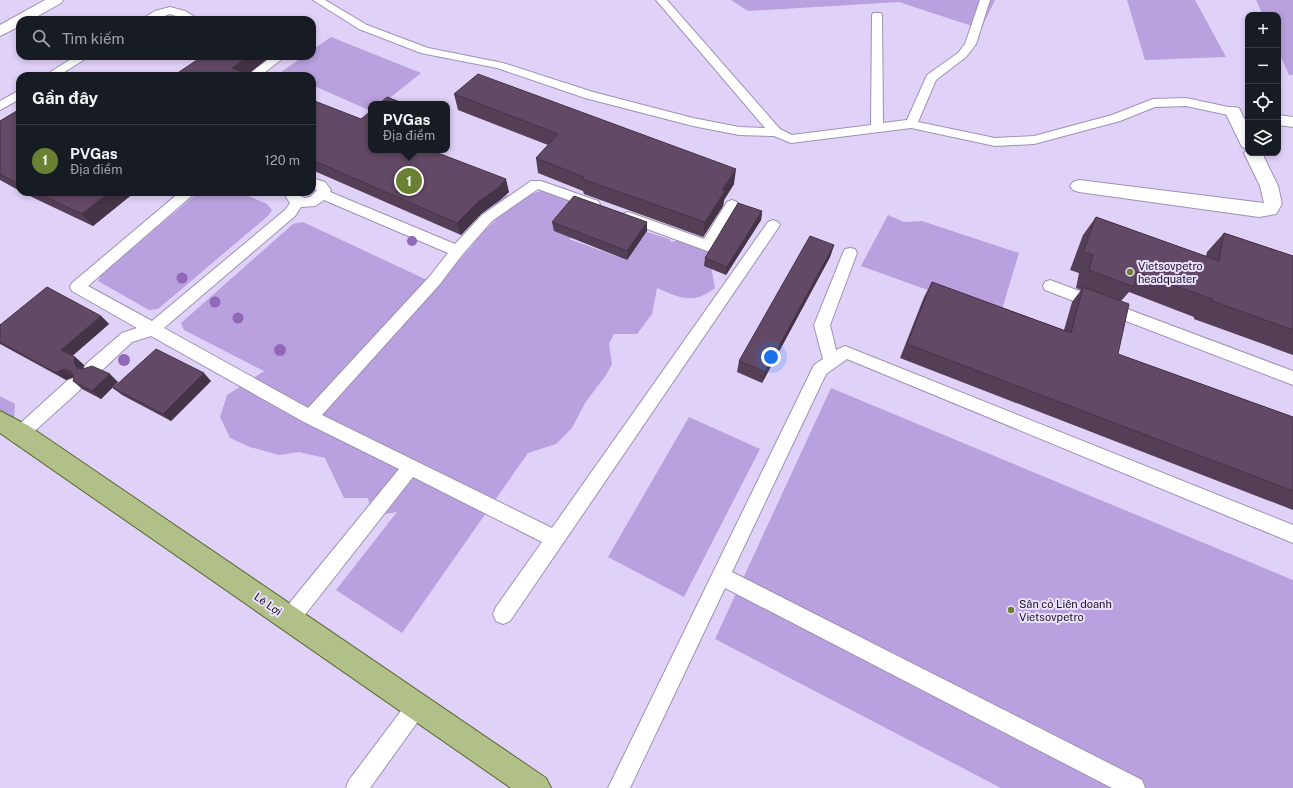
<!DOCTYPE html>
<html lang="vi">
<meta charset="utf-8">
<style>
body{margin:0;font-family:"Public Sans",sans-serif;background:#20242c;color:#f1f3f6}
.controls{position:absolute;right:12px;top:12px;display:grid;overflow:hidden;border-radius:8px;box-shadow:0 2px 6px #0003}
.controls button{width:36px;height:36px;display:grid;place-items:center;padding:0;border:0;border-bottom:1px solid #363941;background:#171b24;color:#f1f3f6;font:20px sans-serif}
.you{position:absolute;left:771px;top:357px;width:14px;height:14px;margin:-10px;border:3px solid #fff;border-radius:50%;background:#1a73e8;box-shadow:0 0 0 6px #1a73e833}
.badge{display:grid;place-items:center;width:26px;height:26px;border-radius:50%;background:#6b8032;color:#fff;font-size:13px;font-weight:700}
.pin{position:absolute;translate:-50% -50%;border:2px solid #fff;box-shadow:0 1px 4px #0006}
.popup{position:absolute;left:368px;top:101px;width:82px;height:52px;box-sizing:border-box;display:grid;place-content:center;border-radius:8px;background:#171b24;filter:drop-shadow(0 1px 3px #0005);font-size:13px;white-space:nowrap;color:#9ea1a6}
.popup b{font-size:15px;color:#f1f3f6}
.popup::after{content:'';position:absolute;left:50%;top:100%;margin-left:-8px;border:8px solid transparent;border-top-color:#171b24}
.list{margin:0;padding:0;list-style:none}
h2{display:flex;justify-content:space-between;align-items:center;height:52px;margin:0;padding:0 16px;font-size:17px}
h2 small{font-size:13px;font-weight:400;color:#9ea1a6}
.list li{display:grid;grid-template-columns:26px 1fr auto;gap:12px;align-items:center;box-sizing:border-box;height:72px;padding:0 16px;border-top:1px solid #363941}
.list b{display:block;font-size:15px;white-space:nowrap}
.list p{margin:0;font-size:13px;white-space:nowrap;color:#9ea1a6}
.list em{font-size:13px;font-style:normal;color:#9ea1a6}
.icon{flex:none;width:22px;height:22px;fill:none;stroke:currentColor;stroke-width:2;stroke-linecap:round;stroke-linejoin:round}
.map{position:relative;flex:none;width:1293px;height:788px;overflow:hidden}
.search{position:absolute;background:#171b24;box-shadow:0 2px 6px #0003;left:16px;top:16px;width:300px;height:44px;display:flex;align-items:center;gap:10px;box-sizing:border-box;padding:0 14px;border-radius:12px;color:#9ea1a6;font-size:15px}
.panel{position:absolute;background:#171b24;box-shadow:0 2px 6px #0003;left:16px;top:72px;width:300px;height:124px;border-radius:12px}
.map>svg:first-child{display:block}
</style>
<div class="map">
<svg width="1293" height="788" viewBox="0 0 1293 788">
<rect width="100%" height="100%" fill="#e0d1f8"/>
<path fill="#b9a0de" d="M731,0H995L981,29L899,2L748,11Z
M1127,0H1195L1226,57L1145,60Z
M1256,0H1293V75H1289L1278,50V15H1263Z
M331,37L421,73L382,104H371V111L312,85V76H290L281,72L304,56H312V50Z
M555,186L563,187L585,197L583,233L569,239L627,260L647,232L669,239L671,242L680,240L708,250L715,288C693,305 680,298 657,288L652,314L637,334H614L609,344L612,364L606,375L585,403L572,428L556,444L528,453L402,633L336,590L397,512L372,516L368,498H344L325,458L299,452L279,455L250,447L230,438L220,417L227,395L264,371L184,330L181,323L293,224L303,222L427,280L364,365L473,245L474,241L495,221L494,205L506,195H529Z
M199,192H239L267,204L272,210L269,215L158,309L149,310L98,281L101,275Z
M888,215L904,222L922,221L1019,253L1000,316L861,266Z
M831,388L1293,580V788H1001L715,639Z
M0,396L15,404L14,419L0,433Z
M689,417L760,449L684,597L608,557Z"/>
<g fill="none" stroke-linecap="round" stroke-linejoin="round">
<defs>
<path id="service" d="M313,0H325L367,25L428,48L503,63L593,92L693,118L739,127L765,128L656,0H667L780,129L792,135L871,125L872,15L873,13H881L882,15L883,123L907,120L927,75L958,53L965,44L980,0H990L976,44L966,57L936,80L918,122L995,138L1034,136L1112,115L1153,99L1186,98L1233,108L1239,112L1233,116L1186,106L1155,107L1120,121L1034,144L995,146L911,128L791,143L774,136L739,135L693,126L585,98L497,68L421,53L359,29Z
M170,7L185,11L200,20H187L170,14L153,20H140L155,11Z
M76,56H90L58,76H44Z
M273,56H286L260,76H246Z
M20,90V99L0,110V101Z
M312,178L325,182L331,190L330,192L455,244L482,215L531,181H541L598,201L600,204L598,207L593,209L538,189L492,221L462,255L440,284L322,415L552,528L768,222L773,220L778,222L780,225L510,621L503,624L496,621L493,614L496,607L542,542L413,477L297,625L290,628L283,625L280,618L283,611L399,469L304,422L151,336L132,342L98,374L92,375L86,374L84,369L86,364L122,333L137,328L72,291L70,287L72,283L180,192H196L88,286L152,321L285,210L290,203L286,197L289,192H299L300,196L305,198L310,197L317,190L312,188ZM324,200L448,253L430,276L308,408L164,328L295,216L301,207L315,206Z
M732,200L737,202L739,205L712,250L707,251L623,220L621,217L623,214L628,212L704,239L727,202Z
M850,248L855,249L857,253L830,325L836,350L845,346L850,348L1293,525V543L847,359L826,374L732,572L1142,780L1145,788H1112L725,588L630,788H608L814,365L823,359L814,325L843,253L845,249Z
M1050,280L1293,371V385L1045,290L1043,286L1045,282Z
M74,378L80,380L82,385L80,390L27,438L21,440L15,438L13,433L15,428L68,380Z
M417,696L424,699L427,706L424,713L370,788H346L349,780L410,699Z"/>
<path id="minor" d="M45,0H63L61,3L31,20H20V26L0,36V25Z
M1233,107L1239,108L1248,126V153H1262L1278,186L1282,204L1276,214L1259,217L1079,192L1073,190L1070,186L1073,182L1079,180L1264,203L1260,186L1244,153L1248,149L1242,147L1225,112L1227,108Z
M1278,115L1293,117V127L1278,125Z"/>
<path id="primary" d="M0,411L29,426L546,778L551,788H511L0,433Z"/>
</defs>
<use href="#service" stroke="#9f91b5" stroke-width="2"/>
<use href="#minor" stroke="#9f91b5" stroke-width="2"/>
<use href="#primary" stroke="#5a6830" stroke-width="2"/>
<use href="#service" fill="#fff" fill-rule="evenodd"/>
<use href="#minor" fill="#fff" fill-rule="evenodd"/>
<use href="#primary" fill="#b1c088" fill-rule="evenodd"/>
</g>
<g fill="#9168b8">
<circle cx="412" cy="241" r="5"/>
<circle cx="182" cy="278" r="5.5"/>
<circle cx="215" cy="302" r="5.5"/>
<circle cx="238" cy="318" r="5.5"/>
<circle cx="280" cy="350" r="6"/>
<circle cx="124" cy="360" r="6"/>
</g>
<path fill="#543f57" d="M454,94L734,184L724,200L723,206L703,237L584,194L583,191L538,173L536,158L548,145L458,110Z
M312,100L371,150L509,192L500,200L481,214L461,235L312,170Z
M20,109V191L0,180V121Z
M22,192H135L93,226L36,199Z
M762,211L761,220L726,275L704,266L705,258Z
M1096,217L1206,256L1207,252L1224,233L1293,256V355L1194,319V317L1129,292L1121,301L1118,354L1293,417V510L900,358L924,297L932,282L1064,330L1072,302L1081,290L1076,288L1079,273L1070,270L1083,235Z
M552,222L647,231L627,260L554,231Z
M834,245L830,257L762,383L737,372L739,361Z
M101,316L109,324L72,356L75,357L84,365L83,369L118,382L101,399L82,389L73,381L74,377L66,380L0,344V325Z
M211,381L171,421L122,395L113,388Z"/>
<path fill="#453347" d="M248,56H271L246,76L232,68Z
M736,169L734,184L724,200L723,206L703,237L705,222L722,190Z
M506,179L509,192L500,200L481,214L461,235L457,223L478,202Z
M110,192H135L93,226L82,214Z
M762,211L761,220L726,275L727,267Z
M647,222V231L627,260V251Z
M834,245L830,257L762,383L765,372Z
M101,316L109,324L70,358L61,350Z
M75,357L84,365L83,370L77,368L74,362Z
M64,369L74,377L66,380L56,373Z
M204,373L211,381L171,421L163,414Z
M110,374L118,382L101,399L92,391Z"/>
<path fill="#624965" stroke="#453347" d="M258,18L262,20H256Z
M203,56H248L232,68L252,76H173Z
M478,74L736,169L722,190L725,191L705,222L582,179L584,177L536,158L558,134L454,94Z
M387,97L405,104H379Z
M312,100L361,119L371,111V150H430L506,179L498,188L478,202L457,223L312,160Z
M20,109V185L0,174V121Z
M35,192H110L82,214Z
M574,196L647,222L627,251L552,222Z
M738,203L762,211L727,267L705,258Z
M1096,217L1219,261L1224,233L1293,256V330L1212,301V299L1137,272L1134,287L1089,270L1093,255L1083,252Z
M810,236L834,245L765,372L739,361Z
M932,282L1071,333L1083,287L1129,304L1118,354L1293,417V491L907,344Z
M47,287L101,316L61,350L75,357L74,362L77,368L83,369L92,366L110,374L92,391L73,381L74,377L71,371L64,369L56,373L0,342V325Z
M156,349L204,373L163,414L113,388Z"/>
<g fill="#6b8032" stroke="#ece0ff" stroke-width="1.5">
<circle cx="1130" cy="272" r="4"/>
<circle cx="1011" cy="610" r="4"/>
</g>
<g text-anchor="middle" stroke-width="4" stroke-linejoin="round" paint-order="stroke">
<g font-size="11" fill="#181220" stroke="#ece0ff" text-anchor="start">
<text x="1138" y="270">Vietsovpetro<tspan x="1138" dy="13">headquater</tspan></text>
<text x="1019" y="608">Sân cỏ Liên doanh<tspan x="1019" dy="13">Vietsovpetro</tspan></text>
</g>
<g font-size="11" fill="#181220" stroke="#ece0ff">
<text transform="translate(268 604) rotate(35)" y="4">Lê Lợi</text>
</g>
</g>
</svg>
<div class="controls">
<button>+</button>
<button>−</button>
<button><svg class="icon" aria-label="locate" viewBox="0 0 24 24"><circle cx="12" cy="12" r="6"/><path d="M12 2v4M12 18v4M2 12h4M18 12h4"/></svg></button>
<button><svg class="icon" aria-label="layers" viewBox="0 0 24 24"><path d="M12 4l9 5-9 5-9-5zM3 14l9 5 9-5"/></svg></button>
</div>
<div class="you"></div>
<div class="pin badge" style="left:409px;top:181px">1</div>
<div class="popup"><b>PVGas</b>Địa điểm</div>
<div class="search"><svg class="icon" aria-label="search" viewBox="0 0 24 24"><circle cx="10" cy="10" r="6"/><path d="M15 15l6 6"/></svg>Tìm kiếm</div>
<section class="panel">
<h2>Gần đây<small></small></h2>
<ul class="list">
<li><span class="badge">1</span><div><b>PVGas</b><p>Địa điểm</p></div><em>120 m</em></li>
</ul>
</section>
</div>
